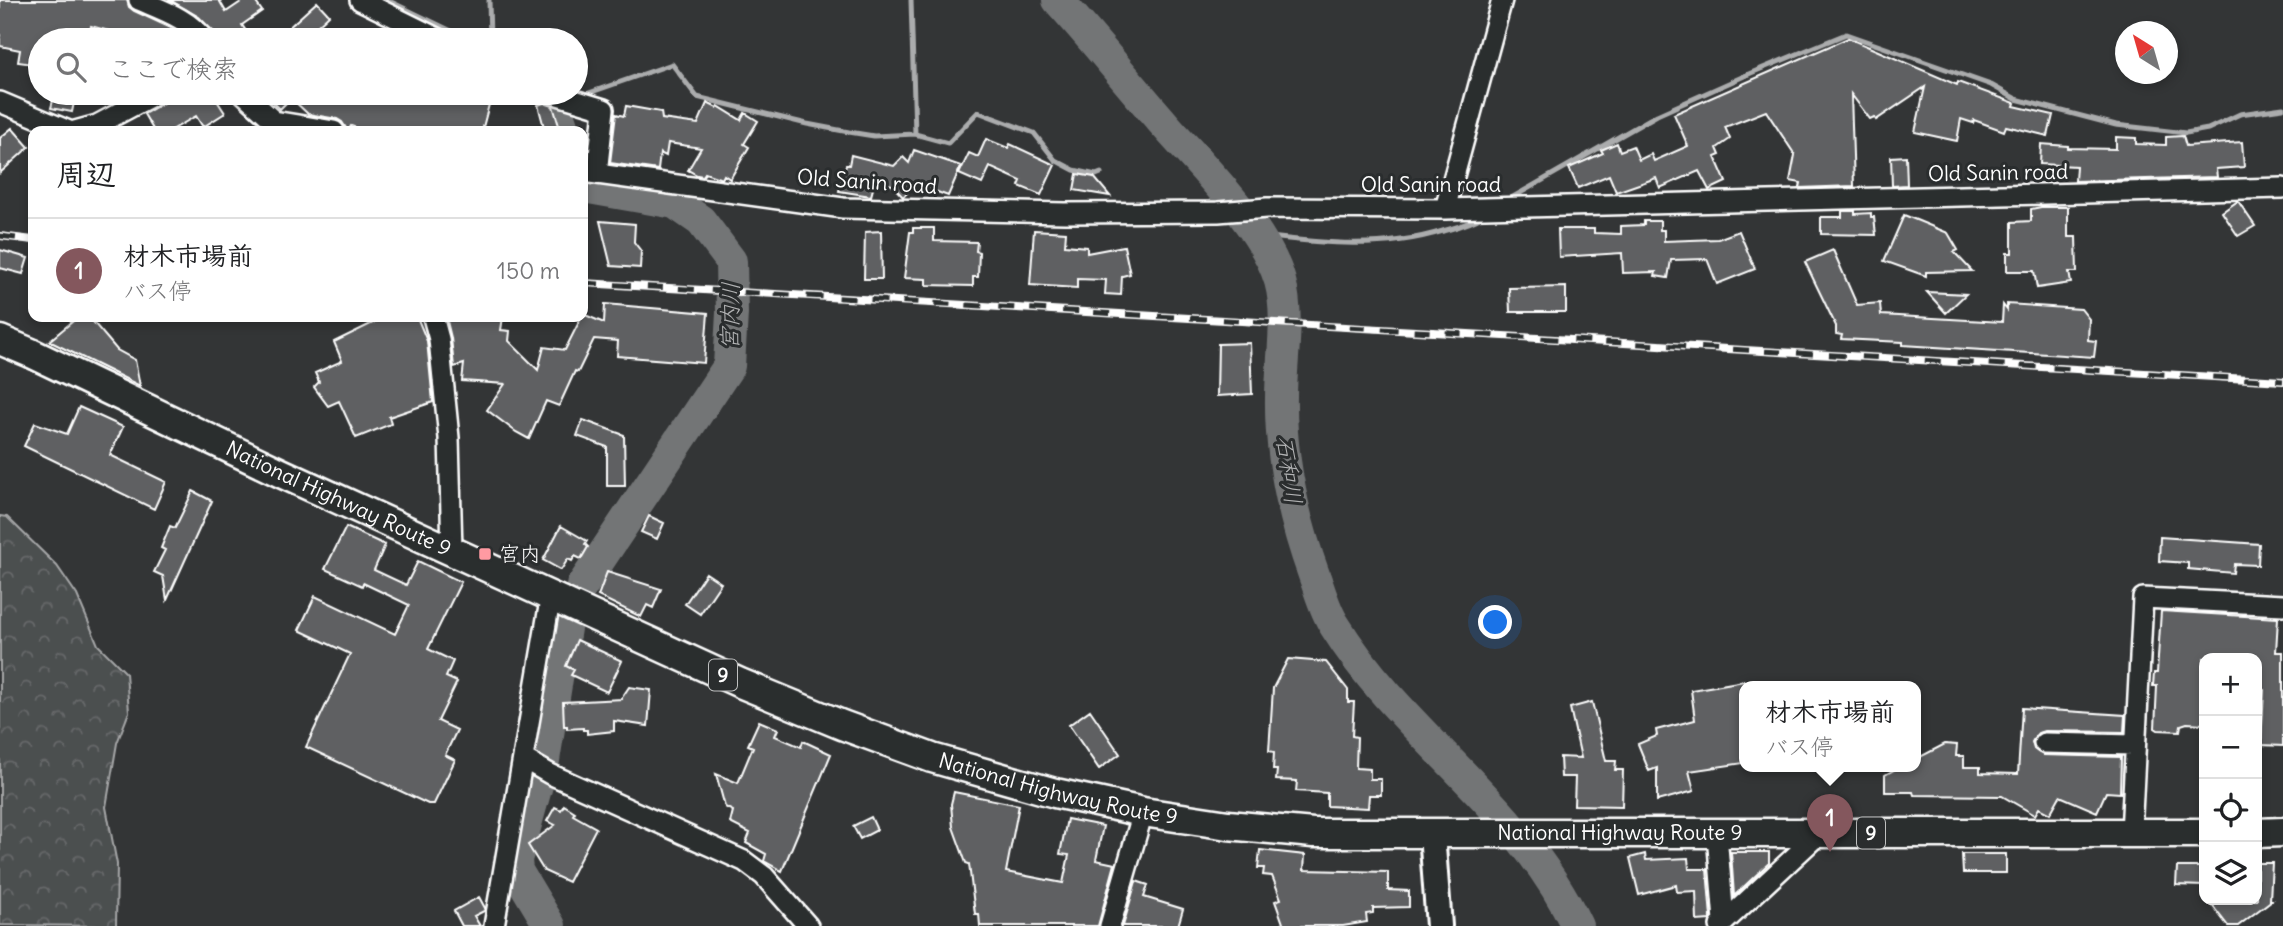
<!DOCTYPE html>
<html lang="ja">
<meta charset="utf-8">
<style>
body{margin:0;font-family:Delius,"Klee One",sans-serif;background:#f2f2f2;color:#202124}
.controls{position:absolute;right:21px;bottom:21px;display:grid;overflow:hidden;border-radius:14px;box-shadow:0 4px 10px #0003}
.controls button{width:63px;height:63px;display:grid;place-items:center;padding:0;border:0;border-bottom:2px solid #e0e0e0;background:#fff;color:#202124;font:35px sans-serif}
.compass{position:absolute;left:2115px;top:21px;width:63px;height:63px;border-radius:50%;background:#fff;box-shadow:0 4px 10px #0003;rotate:323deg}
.you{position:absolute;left:1496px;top:623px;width:24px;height:24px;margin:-18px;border:5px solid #fff;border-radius:50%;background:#1a73e8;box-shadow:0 0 0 10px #1a73e833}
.badge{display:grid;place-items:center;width:46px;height:46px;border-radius:50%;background:#84575d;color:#fff;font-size:23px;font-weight:700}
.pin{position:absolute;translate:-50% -58px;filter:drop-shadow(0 2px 4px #0008)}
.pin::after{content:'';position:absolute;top:37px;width:24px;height:21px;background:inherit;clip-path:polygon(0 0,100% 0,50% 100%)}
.popup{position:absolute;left:1739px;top:681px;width:182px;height:91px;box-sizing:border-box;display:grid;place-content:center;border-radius:14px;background:#fff;filter:drop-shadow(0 2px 5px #0005);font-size:23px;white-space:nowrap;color:#757577}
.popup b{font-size:26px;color:#202124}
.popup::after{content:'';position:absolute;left:50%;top:100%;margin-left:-14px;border:14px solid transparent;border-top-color:#fff}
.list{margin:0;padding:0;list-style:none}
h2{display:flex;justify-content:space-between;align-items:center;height:91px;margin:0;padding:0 28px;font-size:30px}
h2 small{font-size:23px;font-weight:400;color:#757577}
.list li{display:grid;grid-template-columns:46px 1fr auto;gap:21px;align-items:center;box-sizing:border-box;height:105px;padding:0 28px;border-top:2px solid #e0e0e0}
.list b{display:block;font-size:26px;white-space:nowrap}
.list p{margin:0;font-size:23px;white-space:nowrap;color:#757577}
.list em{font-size:23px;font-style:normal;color:#757577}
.icon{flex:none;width:38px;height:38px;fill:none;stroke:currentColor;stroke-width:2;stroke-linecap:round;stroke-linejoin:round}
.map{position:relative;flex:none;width:2283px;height:926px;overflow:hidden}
.search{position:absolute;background:#fff;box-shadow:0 4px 10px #0003;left:28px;top:28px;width:560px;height:77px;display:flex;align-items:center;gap:18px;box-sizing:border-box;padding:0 24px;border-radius:38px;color:#757577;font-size:26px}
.panel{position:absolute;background:#fff;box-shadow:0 4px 10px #0003;left:28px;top:126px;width:560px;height:196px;border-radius:14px}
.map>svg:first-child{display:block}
</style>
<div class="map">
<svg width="2283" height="926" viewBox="0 0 2283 926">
<defs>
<pattern id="forest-crowns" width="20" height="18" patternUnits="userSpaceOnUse" patternTransform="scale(1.75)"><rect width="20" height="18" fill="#4c4f50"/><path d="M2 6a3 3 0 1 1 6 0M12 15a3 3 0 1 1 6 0" fill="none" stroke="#67696a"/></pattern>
</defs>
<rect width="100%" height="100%" fill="#333536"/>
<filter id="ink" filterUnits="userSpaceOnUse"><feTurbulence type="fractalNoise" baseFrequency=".0143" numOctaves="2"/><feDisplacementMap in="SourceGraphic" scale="14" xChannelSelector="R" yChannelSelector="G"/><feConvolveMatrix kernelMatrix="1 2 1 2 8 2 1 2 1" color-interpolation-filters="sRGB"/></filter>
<g filter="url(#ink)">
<path fill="url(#forest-crowns)" stroke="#a6a7a8" stroke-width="2" d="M0,516L7,517L57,566L77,595L98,645L126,673L129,712L117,743L106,807L117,864L116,926L0,925Z"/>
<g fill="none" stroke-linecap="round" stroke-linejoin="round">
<path stroke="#abacad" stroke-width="5" d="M387,0L470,40
M489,0L490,40
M911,0L915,134
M576,90L586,94L672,64L697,97L807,124L849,132L874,136L915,134L948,143L978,112L1034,133L1055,160L1074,170L1096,175L1101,173
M1506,201L1657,115L1751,73L1846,34L1991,85L2016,99L2116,125L2186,133L2208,129L2240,114L2283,108
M1260,236C1322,243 1382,250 1443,231C1457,227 1470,224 1483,216"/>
<path stroke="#737576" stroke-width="32" d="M1058,0C1095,41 1129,84 1166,126C1202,167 1265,228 1280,281C1290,317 1281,359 1281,397C1280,458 1293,517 1314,575C1320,591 1325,611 1335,626C1403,736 1521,806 1577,926
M551,93L564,131
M582,586L729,366L732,313L731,261L701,221L675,203L583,187
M550,926L517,871L516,860L544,760L566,622"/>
</g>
<path fill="#5f6162" stroke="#fff" stroke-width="2" d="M0,0H127L129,7L134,11L169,27L188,40H125L127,36L91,26L88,40H40V52L35,51L33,64L18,62L20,50L0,46Z
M170,0H219L226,12L244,0H254L262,11L242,25L252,40H216L214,32L199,17Z
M317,2L329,15L302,40H275Z
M1848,38L1957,85L1958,82L2015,103L2014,106L2053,115L2048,136L2006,126L2004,131L1974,120L1973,123L1961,119L1957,141L1915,132L1925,87L1876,120L1874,117L1870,119L1851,94L1854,186L1800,188L1801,183L1790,181L1795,155L1766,111L1725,127L1730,139L1717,148L1720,155L1715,157L1726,182L1709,190L1699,171L1660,188L1656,178L1616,192L1609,175L1578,188L1569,168L1603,153L1601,150L1617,143L1620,151L1633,146L1639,160L1651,154L1654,161L1688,146L1674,114Z
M55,93H76L72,112L51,108Z
M171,93H212L225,113L203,127L196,116L170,131H154L144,114L163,103Z
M264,93H492L482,131H365L351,126L348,131L342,122L337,119L308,114L291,98L280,109Z
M544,103L553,106L560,129L545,131L538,105Z
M707,103L717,108L718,106L741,120L745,113L758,121L744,144L749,147L730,179L724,175L722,179L705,173L703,176L697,175L688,170L701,148L668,143L666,156L660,153L658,170L610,163L616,114L624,116L626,106L661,112L662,119L698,124Z
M12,128L29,147L0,173V138Z
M2183,136L2186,146L2242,142L2244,167L2216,169L2217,177L2075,181L2076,166L2040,164L2041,144L2068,146V148L2116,149V137L2136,138V144L2166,145V137Z
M986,139L1008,148L1010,144L1055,165L1041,195L1019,186L1021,181L990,167L982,184L959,174L969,153L978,157Z
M914,150L961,166L948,196L916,184L903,197L892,185L875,181L871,196L839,191L846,165H849L851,155L894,166L903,157L909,163Z
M1906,156L1907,185L1892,186L1891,157Z
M1077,174L1094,177L1110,196L1074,190Z
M2238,201L2255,226L2238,236L2222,212Z
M2041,207H2068V237H2076L2077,272H2069L2071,283L2037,288L2034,271H2007V253H2012V222L2031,221V209Z
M1842,211H1855V214L1871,213V217H1874L1876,235L1821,234V217H1842Z
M1904,215L1948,233L1958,250L1954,252L1972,271L1926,272V276L1884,261Z
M600,221L635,224L634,242L641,251L640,268L611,266Z
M1644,221H1660V230H1664V241L1718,239L1739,231L1755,269L1717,284L1707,259L1671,260L1668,278L1655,276L1656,272L1623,273L1622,253L1559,257L1558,229H1594V233L1621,234V226L1644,225Z
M913,228H934V241L977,242L976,251L979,252L978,277H973V286L926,285V279L904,278L910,232H913Z
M1034,230L1066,232L1065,245L1087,247V253L1124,246L1130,274L1122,276L1121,295L1105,294L1106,280L1077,279V288L1030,285Z
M881,231L882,279H864L865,232Z
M0,250L28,258L23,274L0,268Z
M1833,250L1857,305L1880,303L1881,315L2002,322L2003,305L2007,310V304L2081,309L2089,319L2088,340L2096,341L2094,357L1903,345V342L1841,339L1842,335L1836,334V326L1805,262Z
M1566,287V312H1510L1509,288Z
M1927,292L1966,294L1946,313Z
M605,304L708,313L704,363L617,356L618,341L594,339L578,372L575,371L559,406L546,401L529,439L516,432L487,410L505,384L462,381L464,364L454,367L451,338L446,317H503L501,330L510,331L509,341L538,370L544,347L565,350L583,314L604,323Z
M78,317H89L117,350L135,360L140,386L49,341Z
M385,317H417L427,341L433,402L389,417L391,424L356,438L339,401L328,406L314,387L319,382L315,373L342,361L334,342Z
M1250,343L1252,394L1217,396L1218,344Z
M79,407L123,427L110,455L166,482L154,509L24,446L35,423L67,434Z
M583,420L624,435L625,486H607V447L577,436Z
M193,491L212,501L167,600L163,576L154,572L165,550L161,548L170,526L175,528Z
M649,516L664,523L657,539L641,532Z
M561,526L587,541L585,544L588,547L581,559L575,556L572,561L568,559L561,570L543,560Z
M346,527L385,545L374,570L406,585L418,561L461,582L428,649L453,661L446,677L457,682L438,721L457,730L445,755L455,760L434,804H428L306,747L350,654L299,630L315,596L395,634L409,605L363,583L362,586L325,569Z
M2160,537L2259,544L2258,565L2234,564L2233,573L2188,569V563L2159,561Z
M607,572L661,589L653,608L647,605L641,617L598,596Z
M706,573L721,583L700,614L685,604Z
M2161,611L2278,618L2276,652H2283V746L2261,745L2264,690L2257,689V658H2204V724L2187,723L2181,725L2180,731L2158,730L2155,728L2157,686H2153L2154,673H2157Z
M577,640L622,661L607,692L571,675L574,670L566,666Z
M1288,659L1326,662L1348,690V702H1354L1352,736L1357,737L1356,768L1370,769V779H1381V795H1369L1368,808L1327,806V793L1296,791L1297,781L1276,780L1277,770H1273L1274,752L1269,751L1273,688Z
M1744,681V763L1689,771L1694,791L1657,801V768L1649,771L1638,744L1657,736L1656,730L1695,720L1691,690Z
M629,687L651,690L648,726L614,721V731L587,734V730H583V728L567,729V726H564L563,702L623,699H621Z
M1592,702L1606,761H1616L1615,770H1623L1622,806L1574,805L1575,777H1561L1560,757L1581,758L1570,708Z
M2022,708L2125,715L2124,732L2044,731L2038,733L2032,742L2034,749L2043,755L2121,757L2120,793L2106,792L2097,812L2060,796L2050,814L2039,808L2035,815L2002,796L1914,795L1913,792H1885V775L1901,766H1916V759L1945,744L1957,745L1956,756H1964V767H1980V773L2018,774Z
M1090,710L1120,754L1099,769L1069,725Z
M759,721L778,729L775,736L801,747L803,741L831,754L782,871L764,861L766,854L746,843L750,833L730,823L733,811L725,807L716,774L738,783L753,747L748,745Z
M954,792L1019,805L1006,872L1063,883L1069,855L1060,854L1067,819L1103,826L1096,860L1115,864L1098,926H980L979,914H975L969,864L966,863L953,827L951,804Z
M564,805L575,812L573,815L596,828L568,882L544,871L528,845L555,825L547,821L555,807L561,810Z
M871,817L877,830L860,839L853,826Z
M1260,850L1305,855L1304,870L1388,872V890L1409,891V907L1373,908V913L1366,914L1367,922L1343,926H1284L1275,901L1281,899L1272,876L1263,875L1264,868H1258Z
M1731,852H1769V863L1734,896Z
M1645,854L1646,860L1688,858L1689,869H1707L1711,917L1710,920L1697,921L1696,891L1677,892L1676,885L1639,895L1630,858Z
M1962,854H2006V873H1963Z
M2257,863H2272L2270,900H2272L2238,926H2228L2208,900H2257Z
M2177,867H2204V886L2176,885Z
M1136,881L1148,885L1144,897L1183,909L1178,926H1123Z
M479,897L485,908L484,911L474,916L480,926H462L454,911Z"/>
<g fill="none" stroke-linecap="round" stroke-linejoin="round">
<defs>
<path id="minor" d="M139,0C162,10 190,19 204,40
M360,0L441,40
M243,93L274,121L334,131
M551,93L604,109L597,174
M0,102L69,131
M75,131L97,125L157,93
M583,172L843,208L1065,213L1218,212L1267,208L1445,209L2283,188
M1445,209L1502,0
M433,317L439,339L449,438L452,551
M2044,743L2135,745
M524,759L550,774L744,861L764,876L808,926
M1717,834L1724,921
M2131,834L2143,598L2283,605
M494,926L551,595
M1110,926L1143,812
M1720,926L1819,834"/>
<path id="major" d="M1432,834L1439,926"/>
<g id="highway">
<path id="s1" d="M0,340L31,353L281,473L740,683L842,725L932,758L1055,793L1143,812L1228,825L1313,833H2204"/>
<path d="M2257,833L2283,832"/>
</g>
</defs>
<use href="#minor" stroke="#fff" stroke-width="24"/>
<use href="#major" stroke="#fff" stroke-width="30"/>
<use href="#highway" stroke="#fff" stroke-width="33"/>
<use href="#minor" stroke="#2a2d2e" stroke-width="19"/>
<use href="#major" stroke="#2a2d2e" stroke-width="24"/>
<use href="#highway" stroke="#2a2d2e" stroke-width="28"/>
<defs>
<path id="rail" d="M0,236L33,240
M583,283L2283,381"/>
</defs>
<use href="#rail" stroke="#fff" stroke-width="8"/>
<use href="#rail" stroke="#2a2d2e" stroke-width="5" stroke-dasharray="16" stroke-linecap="butt"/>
</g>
</g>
<rect fill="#ff9aa2" stroke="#2a2d2e" stroke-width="2.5" x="478" y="547" width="14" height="14" rx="3.5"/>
<g text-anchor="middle" stroke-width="6" stroke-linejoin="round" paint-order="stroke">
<g fill="#2a2d2e" stroke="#bfc0c0" stroke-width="2">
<rect x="709" y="659.5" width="28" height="31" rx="5"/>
<rect x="1857" y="817.5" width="28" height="31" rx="5"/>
</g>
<g font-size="19" font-weight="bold" fill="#fff">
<text x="723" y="682">9</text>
<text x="1871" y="840">9</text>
</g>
<g font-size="21" fill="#fff" stroke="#2a2d2e">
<text transform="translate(1998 173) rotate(-1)" y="7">Old Sanin road</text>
<text transform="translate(867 182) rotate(4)" y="7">Old Sanin road</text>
<text x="1431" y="192">Old Sanin road</text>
<text dy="7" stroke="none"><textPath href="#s1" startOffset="374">National Highway Route 9</textPath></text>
<text dy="7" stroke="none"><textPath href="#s1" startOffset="1152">National Highway Route 9</textPath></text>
<text dy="7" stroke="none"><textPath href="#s1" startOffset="1718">National Highway Route 9</textPath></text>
</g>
<g font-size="21" fill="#fff" stroke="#2a2d2e" text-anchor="start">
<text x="499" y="561">宮内</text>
</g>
<g font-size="23" font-style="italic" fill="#b2b3b4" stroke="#2a2d2e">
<text transform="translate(730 316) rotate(-89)" y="8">宮内川</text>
<text transform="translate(1289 470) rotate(82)" y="8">石和川</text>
</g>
</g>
</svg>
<div class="controls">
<button>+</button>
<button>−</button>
<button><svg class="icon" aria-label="locate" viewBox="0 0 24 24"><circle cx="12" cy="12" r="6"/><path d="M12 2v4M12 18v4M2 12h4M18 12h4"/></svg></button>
<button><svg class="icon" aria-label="layers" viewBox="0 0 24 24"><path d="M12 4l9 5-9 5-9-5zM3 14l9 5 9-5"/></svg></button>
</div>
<svg class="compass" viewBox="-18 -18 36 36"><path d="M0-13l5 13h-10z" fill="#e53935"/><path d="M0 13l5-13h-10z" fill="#757577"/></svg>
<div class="you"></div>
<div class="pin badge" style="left:1830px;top:852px">1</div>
<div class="popup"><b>材木市場前</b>バス停</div>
<div class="search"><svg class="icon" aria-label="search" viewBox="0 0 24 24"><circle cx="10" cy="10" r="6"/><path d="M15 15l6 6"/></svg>ここで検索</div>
<section class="panel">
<h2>周辺<small></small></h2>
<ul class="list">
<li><span class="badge">1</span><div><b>材木市場前</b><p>バス停</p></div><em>150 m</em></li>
</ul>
</section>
</div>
